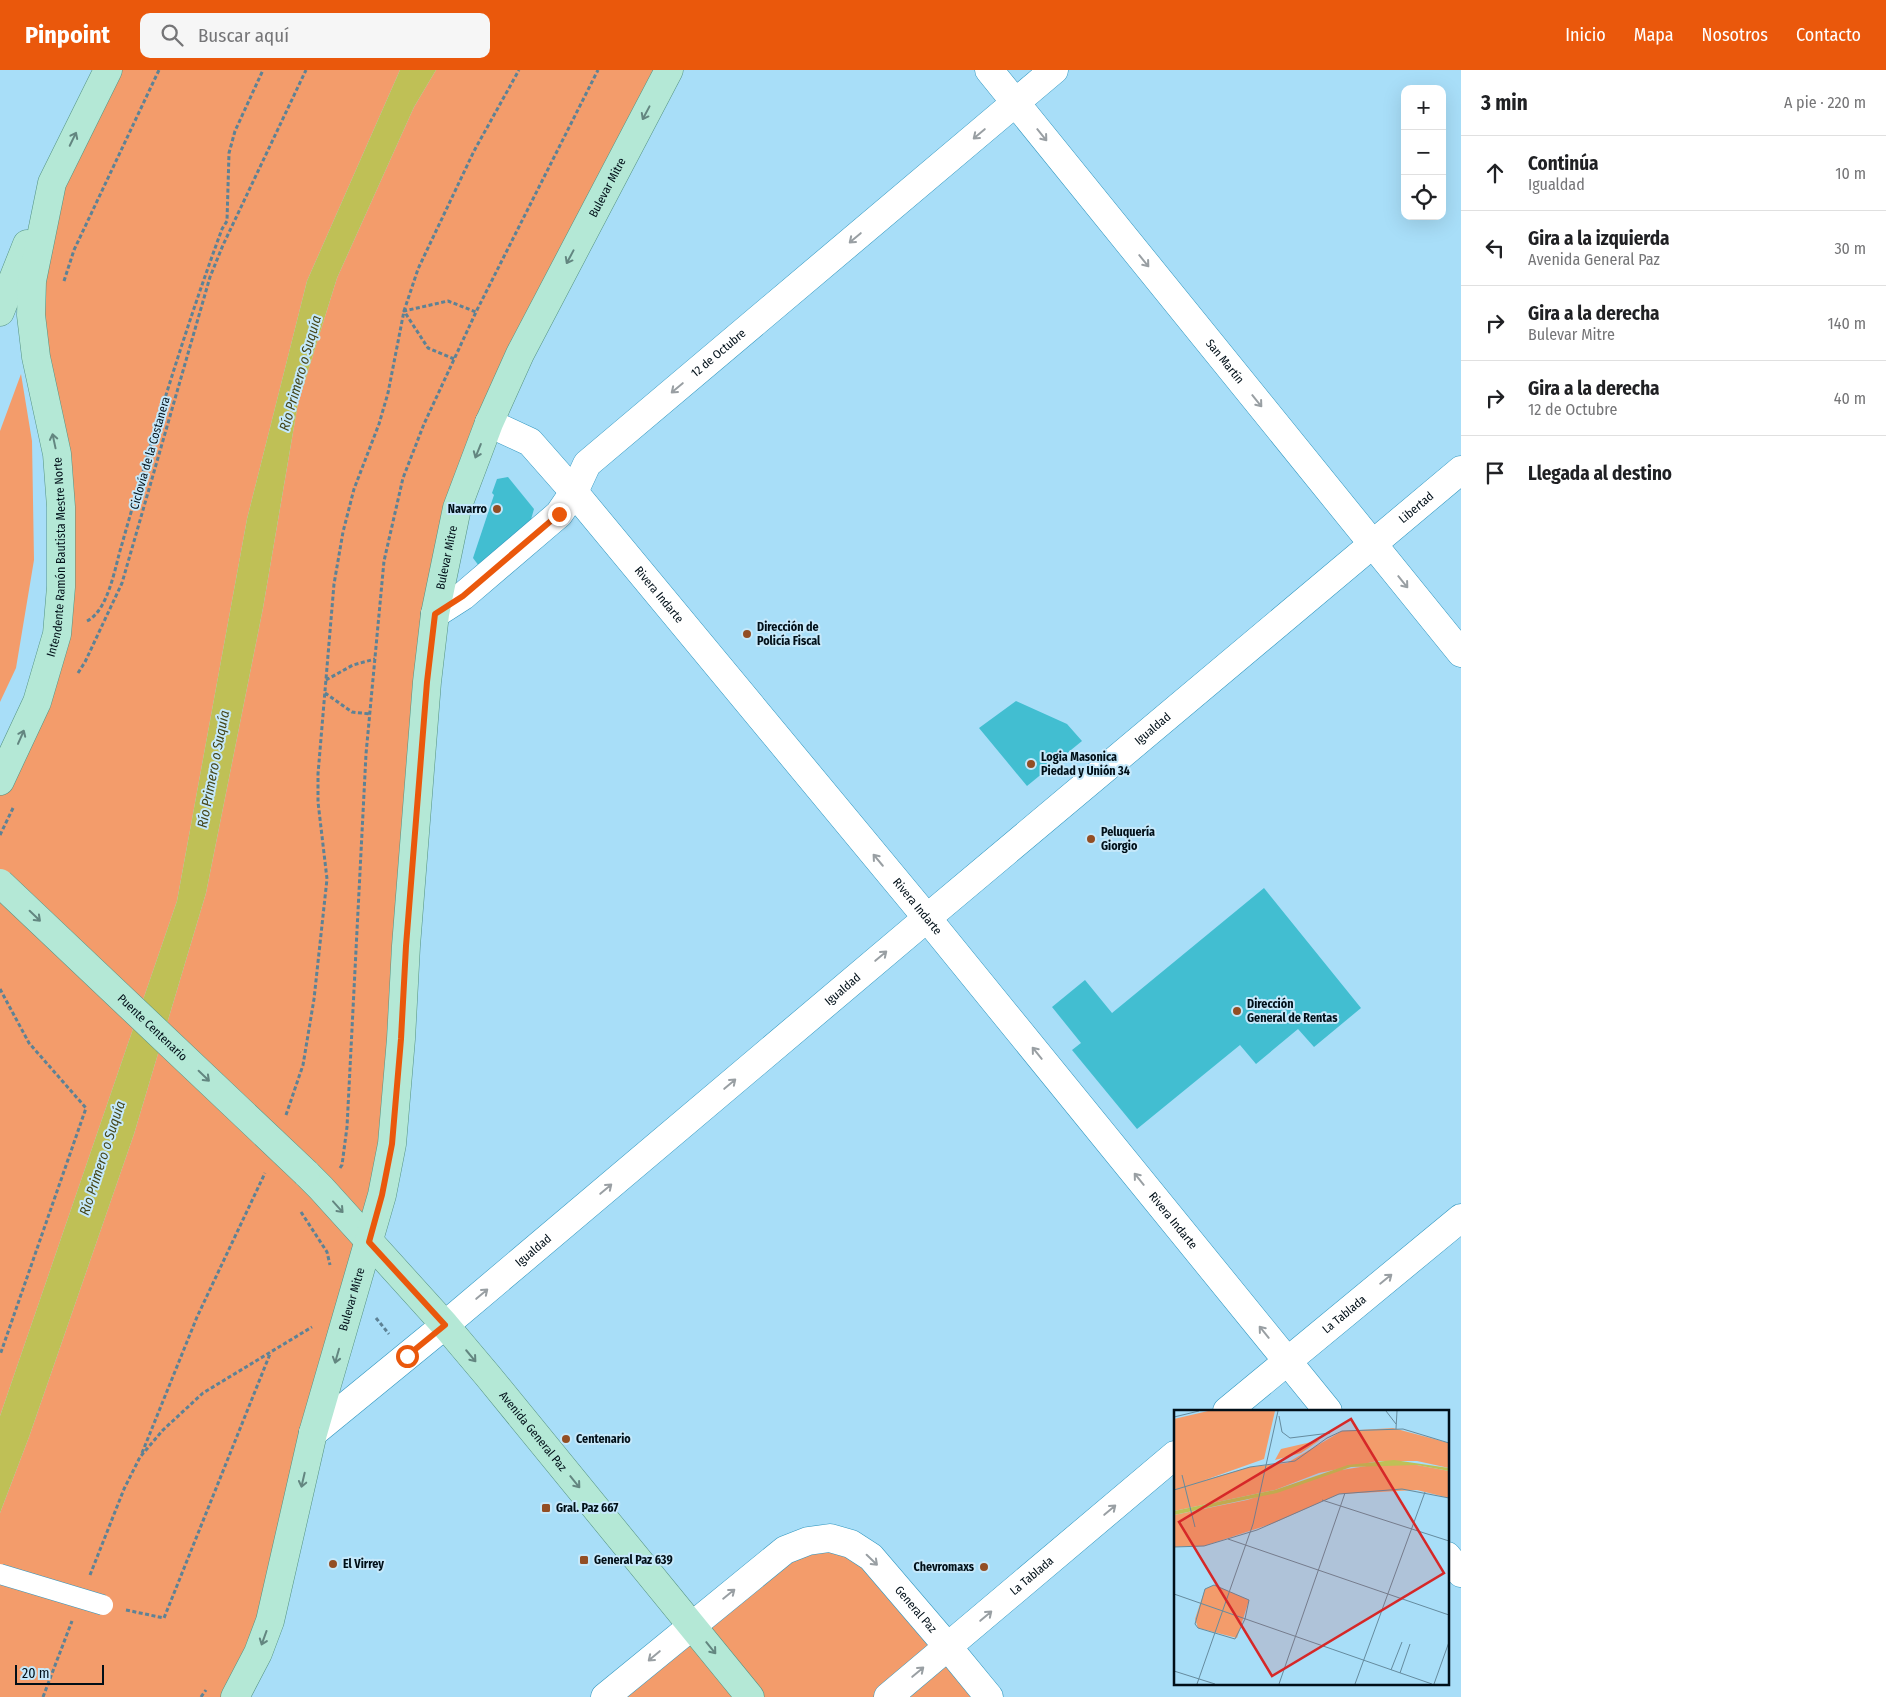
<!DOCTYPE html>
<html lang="es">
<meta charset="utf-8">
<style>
body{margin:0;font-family:"Fira Sans Condensed",sans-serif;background:#f6f6f6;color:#202124}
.controls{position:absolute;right:15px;top:15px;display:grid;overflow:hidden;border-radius:10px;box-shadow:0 5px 20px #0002}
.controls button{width:45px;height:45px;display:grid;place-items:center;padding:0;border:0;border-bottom:1px solid #e0e0e0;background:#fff;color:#202124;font:25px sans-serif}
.scale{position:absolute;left:15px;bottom:12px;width:89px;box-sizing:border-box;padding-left:5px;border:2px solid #000f18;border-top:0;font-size:14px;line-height:18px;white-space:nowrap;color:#000f18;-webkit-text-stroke:4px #c5e8fa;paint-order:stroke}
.stop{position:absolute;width:15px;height:15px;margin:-11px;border:4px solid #ea580c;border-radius:50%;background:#fff}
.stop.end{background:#ea580c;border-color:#fff;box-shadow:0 1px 5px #0008}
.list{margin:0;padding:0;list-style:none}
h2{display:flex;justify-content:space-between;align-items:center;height:65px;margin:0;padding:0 20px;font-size:21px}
h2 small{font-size:16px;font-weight:400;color:#757577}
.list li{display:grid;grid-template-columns:32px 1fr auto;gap:15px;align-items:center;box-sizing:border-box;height:75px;padding:0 20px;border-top:1px solid #e0e0e0}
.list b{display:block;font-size:19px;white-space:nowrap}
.list p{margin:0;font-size:16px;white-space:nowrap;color:#757577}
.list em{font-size:16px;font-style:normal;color:#757577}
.icon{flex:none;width:28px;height:28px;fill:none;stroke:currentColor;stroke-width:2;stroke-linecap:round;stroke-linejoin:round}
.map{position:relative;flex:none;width:1461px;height:1627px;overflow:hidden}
header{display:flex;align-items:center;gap:30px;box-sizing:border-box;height:70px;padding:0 25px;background:#ea580c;color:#fff}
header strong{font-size:24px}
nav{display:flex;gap:28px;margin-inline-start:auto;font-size:18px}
.search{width:350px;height:45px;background:#f6f6f6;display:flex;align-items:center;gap:12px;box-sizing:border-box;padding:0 18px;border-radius:10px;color:#757577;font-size:19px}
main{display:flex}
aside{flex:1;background:#fff}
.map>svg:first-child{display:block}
</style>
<header>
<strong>Pinpoint</strong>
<div class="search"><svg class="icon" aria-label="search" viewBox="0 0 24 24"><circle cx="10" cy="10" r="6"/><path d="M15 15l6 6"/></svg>Buscar aquí</div>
<nav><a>Inicio</a><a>Mapa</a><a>Nosotros</a><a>Contacto</a></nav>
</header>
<main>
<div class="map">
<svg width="1461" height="1627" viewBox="0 0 1461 1627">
<rect width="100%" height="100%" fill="#a8def8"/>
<path fill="#f39c6b" d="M108,0H400L307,211L247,449L177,831L0,1346V711L57,564L36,287L52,113Z
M436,0H669L457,438L392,1074L235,1627H0V1443L29,1367L134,1064L206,823L263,538L298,333L337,208L414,37Z
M21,304L32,371L34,490L16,598L0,632V361Z
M851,1474L989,1627H605L785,1480Z"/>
<path fill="#bfc056" d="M400,0H436L414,37L337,208L298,333L263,538L206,823L134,1064L29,1367L0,1443V1346L177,831L247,449L307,211Z"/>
<path fill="#42bed1" d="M508,407L534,439L530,453L479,496L473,488L494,425L492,423L497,409Z
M1016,631L1067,654L1082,671L1027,716L979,658Z
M1264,818L1361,938L1314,977L1298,959L1256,994L1240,975L1137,1059L1072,980L1081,973L1052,937L1085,910L1112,943Z"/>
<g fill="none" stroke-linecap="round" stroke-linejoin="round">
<defs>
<g id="minor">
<path id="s1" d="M989,0L1461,583"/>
<path id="s2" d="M489,353L530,372L574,422L927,848L1328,1341"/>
<path id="s3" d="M435,544L463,526L559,444L574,422L587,394L1054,0"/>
<path id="s4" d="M1227,1341L1461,1148"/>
<path id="s5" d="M313,1363L445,1255L927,848L1461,400"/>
<path d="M1447,1486L1461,1503"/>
<path id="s6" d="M605,1627L785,1480L808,1471L830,1468L851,1474L871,1487L948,1577L989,1627"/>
<path id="s7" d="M888,1627L1175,1385"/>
</g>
<g id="primary">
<path d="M0,242L27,174"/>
<path id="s8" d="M0,711L37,632L57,564L61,517V437L57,384L36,287L31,245L32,211L52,113L108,0"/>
<path id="s9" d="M306,1103L321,1118L445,1255L488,1306L750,1627"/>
<path id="s10" d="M235,1627L258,1583L270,1551L313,1363L382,1125L392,1074L401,969L406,876L427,612L435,544L457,438L489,353L520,284L669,0"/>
</g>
</defs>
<use href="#minor" stroke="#2f96bf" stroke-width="29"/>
<use href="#primary" stroke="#549282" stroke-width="29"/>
<path stroke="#5d8295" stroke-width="3" stroke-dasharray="4 2.5" stroke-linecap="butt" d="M64,211L74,180L159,0
M454,289L428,278L404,241L448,231L476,242
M87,551C109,540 115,496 122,474C152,368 184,262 222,159L227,151L229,83L235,61L263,0
M78,603L85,592L122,513L210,207L223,175L306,0
M326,610L353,595L375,589
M325,623L352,642L370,644
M0,765L14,736
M0,919L29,973L86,1038L0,1285
M286,1045L303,995L314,929L327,809L318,732V704L334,514L343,462L354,419L379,354L388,323L404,241L418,199L474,81L519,0
M340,1098L342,1095L347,1057L366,684L384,491L403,408L424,354L476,242L598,0
M301,1142L327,1182L330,1195
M376,1248L389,1264
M142,1383L197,1247L265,1103
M90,1505L124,1419L140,1387L163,1360L203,1323L312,1257
M126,1540L164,1548L270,1284
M43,1627L72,1551
M201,1627L206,1620"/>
<use href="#minor" stroke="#fff" stroke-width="28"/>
<use href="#primary" stroke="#b4e8d6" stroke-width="28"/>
<defs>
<path id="pedestrian-bridge" d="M0,1504L103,1535"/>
<g id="primary-bridge">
<path id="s11" d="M0,813L306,1103"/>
</g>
</defs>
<use href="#pedestrian-bridge" stroke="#2f96bf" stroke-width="21" stroke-linecap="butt"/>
<use href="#primary-bridge" stroke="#549282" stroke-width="29" stroke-linecap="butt"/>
<use href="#pedestrian-bridge" stroke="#fff" stroke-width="20"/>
<use href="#primary-bridge" stroke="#b4e8d6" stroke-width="28"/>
</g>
<defs><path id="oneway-shaft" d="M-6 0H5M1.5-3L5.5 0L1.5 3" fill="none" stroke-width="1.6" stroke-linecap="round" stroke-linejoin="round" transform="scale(1.25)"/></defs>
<g stroke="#638680">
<use href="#oneway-shaft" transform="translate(646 43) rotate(118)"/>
<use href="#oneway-shaft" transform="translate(73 69) rotate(-64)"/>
<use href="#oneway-shaft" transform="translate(570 187) rotate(118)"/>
<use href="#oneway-shaft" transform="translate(54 371) rotate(-102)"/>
<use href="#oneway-shaft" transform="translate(478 381) rotate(112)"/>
<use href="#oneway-shaft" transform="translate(21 667) rotate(-66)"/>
<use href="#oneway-shaft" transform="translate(35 846) rotate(44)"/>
<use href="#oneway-shaft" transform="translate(204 1006) rotate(44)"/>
<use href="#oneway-shaft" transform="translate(338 1137) rotate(48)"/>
<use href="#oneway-shaft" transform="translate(337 1286) rotate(106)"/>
<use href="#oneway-shaft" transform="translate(471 1286) rotate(50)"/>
<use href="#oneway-shaft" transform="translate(303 1410) rotate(103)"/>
<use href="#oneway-shaft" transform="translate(575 1412) rotate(51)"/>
<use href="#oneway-shaft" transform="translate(264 1568) rotate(110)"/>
<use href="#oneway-shaft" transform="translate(711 1578) rotate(51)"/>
</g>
<g stroke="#999fa3">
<use href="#oneway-shaft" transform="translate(979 64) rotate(140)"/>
<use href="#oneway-shaft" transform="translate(1042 65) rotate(51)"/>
<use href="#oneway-shaft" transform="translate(855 168) rotate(140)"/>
<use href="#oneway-shaft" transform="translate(1144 191) rotate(51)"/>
<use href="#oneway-shaft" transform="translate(677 318) rotate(140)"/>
<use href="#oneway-shaft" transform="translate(1257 331) rotate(51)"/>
<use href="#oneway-shaft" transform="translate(1403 512) rotate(51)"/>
<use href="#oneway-shaft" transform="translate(878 790) rotate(-130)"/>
<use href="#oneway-shaft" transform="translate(881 886) rotate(-40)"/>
<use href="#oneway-shaft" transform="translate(1037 983) rotate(-129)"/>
<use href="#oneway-shaft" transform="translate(730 1014) rotate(-40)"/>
<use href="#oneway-shaft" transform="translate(1139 1109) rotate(-129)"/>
<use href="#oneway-shaft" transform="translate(606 1119) rotate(-40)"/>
<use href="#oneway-shaft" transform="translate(1386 1209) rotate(-39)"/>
<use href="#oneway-shaft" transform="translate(482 1224) rotate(-40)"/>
<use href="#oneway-shaft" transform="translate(1264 1262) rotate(-129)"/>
<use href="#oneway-shaft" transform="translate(1110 1440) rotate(-40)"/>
<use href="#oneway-shaft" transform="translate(872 1490) rotate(44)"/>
<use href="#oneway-shaft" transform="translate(729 1524) rotate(-39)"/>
<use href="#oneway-shaft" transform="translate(986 1546) rotate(-40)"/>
<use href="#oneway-shaft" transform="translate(654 1586) rotate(140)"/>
<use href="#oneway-shaft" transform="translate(918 1602) rotate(-40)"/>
</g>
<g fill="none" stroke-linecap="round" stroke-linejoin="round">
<path stroke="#ea580c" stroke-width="6" d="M407,1286L445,1255L369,1172L382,1125L392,1074L401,969L406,876L427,612L435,544L463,526L559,444"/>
</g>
<g fill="#934e24" stroke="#c5e8fa" stroke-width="2">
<circle cx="497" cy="439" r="5"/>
<circle cx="747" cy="564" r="5"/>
<circle cx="1031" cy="694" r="5"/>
<circle cx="1091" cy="769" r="5"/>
<circle cx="1237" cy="941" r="5"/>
<circle cx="566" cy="1369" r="5"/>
<rect x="541" y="1433" width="10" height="10" rx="2.5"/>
<rect x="579" y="1485" width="10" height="10" rx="2.5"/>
<circle cx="333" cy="1494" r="5"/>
<circle cx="984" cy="1497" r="5"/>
</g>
<g text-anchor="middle" stroke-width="4" stroke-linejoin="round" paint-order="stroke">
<g font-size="12" fill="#000f18" stroke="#c5e8fa">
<text dy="4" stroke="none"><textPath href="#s10" startOffset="1571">Bulevar Mitre</textPath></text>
<text dy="4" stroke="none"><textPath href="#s3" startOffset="389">12 de Octubre</textPath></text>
<text dy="4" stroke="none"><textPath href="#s1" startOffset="375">San Martín</textPath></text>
<text transform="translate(150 383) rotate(-74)" y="4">Ciclovía de la Costanera</text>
<text dy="4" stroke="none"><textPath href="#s5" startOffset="1440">Libertad</textPath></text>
<text dy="4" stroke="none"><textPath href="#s8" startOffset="235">Intendente Ramón Bautista Mestre Norte</textPath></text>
<text dy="4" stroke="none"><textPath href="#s10" startOffset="1166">Bulevar Mitre</textPath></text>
<text dy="4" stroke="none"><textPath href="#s2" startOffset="245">Rivera Indarte</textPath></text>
<text dy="4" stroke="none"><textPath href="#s5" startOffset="1096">Igualdad</textPath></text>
<text dy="4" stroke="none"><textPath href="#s2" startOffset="650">Rivera Indarte</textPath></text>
<text dy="4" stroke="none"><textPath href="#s5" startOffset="691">Igualdad</textPath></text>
<text dy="4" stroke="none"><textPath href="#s11" startOffset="210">Puente Centenario</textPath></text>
<text dy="4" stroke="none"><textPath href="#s2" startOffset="1055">Rivera Indarte</textPath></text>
<text dy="4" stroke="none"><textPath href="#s5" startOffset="286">Igualdad</textPath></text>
<text dy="4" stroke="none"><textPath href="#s10" startOffset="416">Bulevar Mitre</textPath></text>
<text dy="4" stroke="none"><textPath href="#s4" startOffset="152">La Tablada</textPath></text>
<text dy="4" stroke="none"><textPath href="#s9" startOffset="344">Avenida General Paz</textPath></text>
<text dy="4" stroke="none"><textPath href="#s7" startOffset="188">La Tablada</textPath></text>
<text dy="4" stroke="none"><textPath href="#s6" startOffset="394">General Paz</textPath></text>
</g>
<g font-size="12" font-weight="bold" fill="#000f18" stroke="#c5e8fa" text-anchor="start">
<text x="487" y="443" text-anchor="end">Navarro</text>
<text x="757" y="561">Dirección de<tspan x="757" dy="14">Policía Fiscal</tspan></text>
<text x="1041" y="691">Logia Masonica<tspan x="1041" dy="14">Piedad y Unión 34</tspan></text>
<text x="1101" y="766">Peluquería<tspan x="1101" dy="14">Giorgio</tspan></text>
<text x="1247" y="938">Dirección<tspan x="1247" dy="14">General de Rentas</tspan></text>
<text x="576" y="1373">Centenario</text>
<text x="556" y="1442">Gral. Paz 667</text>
<text x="594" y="1494">General Paz 639</text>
<text x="343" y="1498">El Virrey</text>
<text x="974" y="1501" text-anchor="end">Chevromaxs</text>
</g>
<g font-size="14" font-style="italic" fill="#444519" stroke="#c5e8fa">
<text transform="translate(300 303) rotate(-74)" y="5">Río Primero o Suquía</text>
<text transform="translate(213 699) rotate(-79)" y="5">Río Primero o Suquía</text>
<text transform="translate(102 1088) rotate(-72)" y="5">Río Primero o Suquía</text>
</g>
</g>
<g transform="translate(1174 1340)">
<rect width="275" height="275" fill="#a8def8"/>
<path d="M34,1H101L90,49L31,70L76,57L113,53L168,21L219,18L275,33V58L243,51H204L145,63L101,80L0,101V9ZM146,30L127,43L101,50L107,39ZM199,55H243L275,61V88L243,80L165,84L100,113L30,136L0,137V105L73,90L161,61ZM40,175L75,190L63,228L24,218L21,209L31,179Z" fill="#f39c6b"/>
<path d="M220,50L275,58V61L243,55L177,57L103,83L0,105V101L101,80L174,55Z" fill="#bfc056"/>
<path fill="none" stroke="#658b9e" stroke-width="1" d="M212,1L222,14M105,6L108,22L116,28L156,23M0,7L25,1M222,19L223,1M8,65L21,117M0,80L76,57L121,51L153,28L168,21L229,19L275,33M148,90L275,131M54,129L275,205M0,137L30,136L83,120L165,84L228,79L275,88M40,175L75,190L71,209L61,229L24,218L21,214L31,179ZM0,184L258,274M217,260L228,232M0,261L41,274M226,263L236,234M23,274L79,114L104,1M105,274L171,83M181,274L251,82M260,274L275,232"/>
<path fill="#d62828" fill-opacity="0.15" stroke="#d62828" stroke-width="2.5" d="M177,9L270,163L98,266L5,112Z"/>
<rect width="275" height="275" fill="none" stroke="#000f18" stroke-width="2.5"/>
</g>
</svg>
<div class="controls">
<button>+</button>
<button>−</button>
<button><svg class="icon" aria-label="locate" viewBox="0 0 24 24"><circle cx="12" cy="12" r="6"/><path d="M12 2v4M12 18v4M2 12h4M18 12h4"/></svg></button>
</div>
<div class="scale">20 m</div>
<div class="stop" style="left:407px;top:1286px"></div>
<div class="stop end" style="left:559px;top:444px"></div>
</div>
<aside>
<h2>3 min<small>A pie · 220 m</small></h2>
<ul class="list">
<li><svg class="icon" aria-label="ahead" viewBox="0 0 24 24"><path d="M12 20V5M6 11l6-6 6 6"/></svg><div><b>Continúa</b><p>Igualdad</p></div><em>10 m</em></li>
<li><svg class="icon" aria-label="left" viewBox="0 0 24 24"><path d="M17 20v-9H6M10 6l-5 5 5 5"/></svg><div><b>Gira a la izquierda</b><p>Avenida General Paz</p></div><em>30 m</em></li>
<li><svg class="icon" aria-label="right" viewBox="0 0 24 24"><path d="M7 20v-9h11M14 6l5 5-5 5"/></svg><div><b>Gira a la derecha</b><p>Bulevar Mitre</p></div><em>140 m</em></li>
<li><svg class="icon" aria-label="right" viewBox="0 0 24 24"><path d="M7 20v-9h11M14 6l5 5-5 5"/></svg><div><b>Gira a la derecha</b><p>12 de Octubre</p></div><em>40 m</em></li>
<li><svg class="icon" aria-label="arrive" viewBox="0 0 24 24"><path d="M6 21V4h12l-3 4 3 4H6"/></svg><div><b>Llegada al destino</b></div></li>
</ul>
</aside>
</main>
